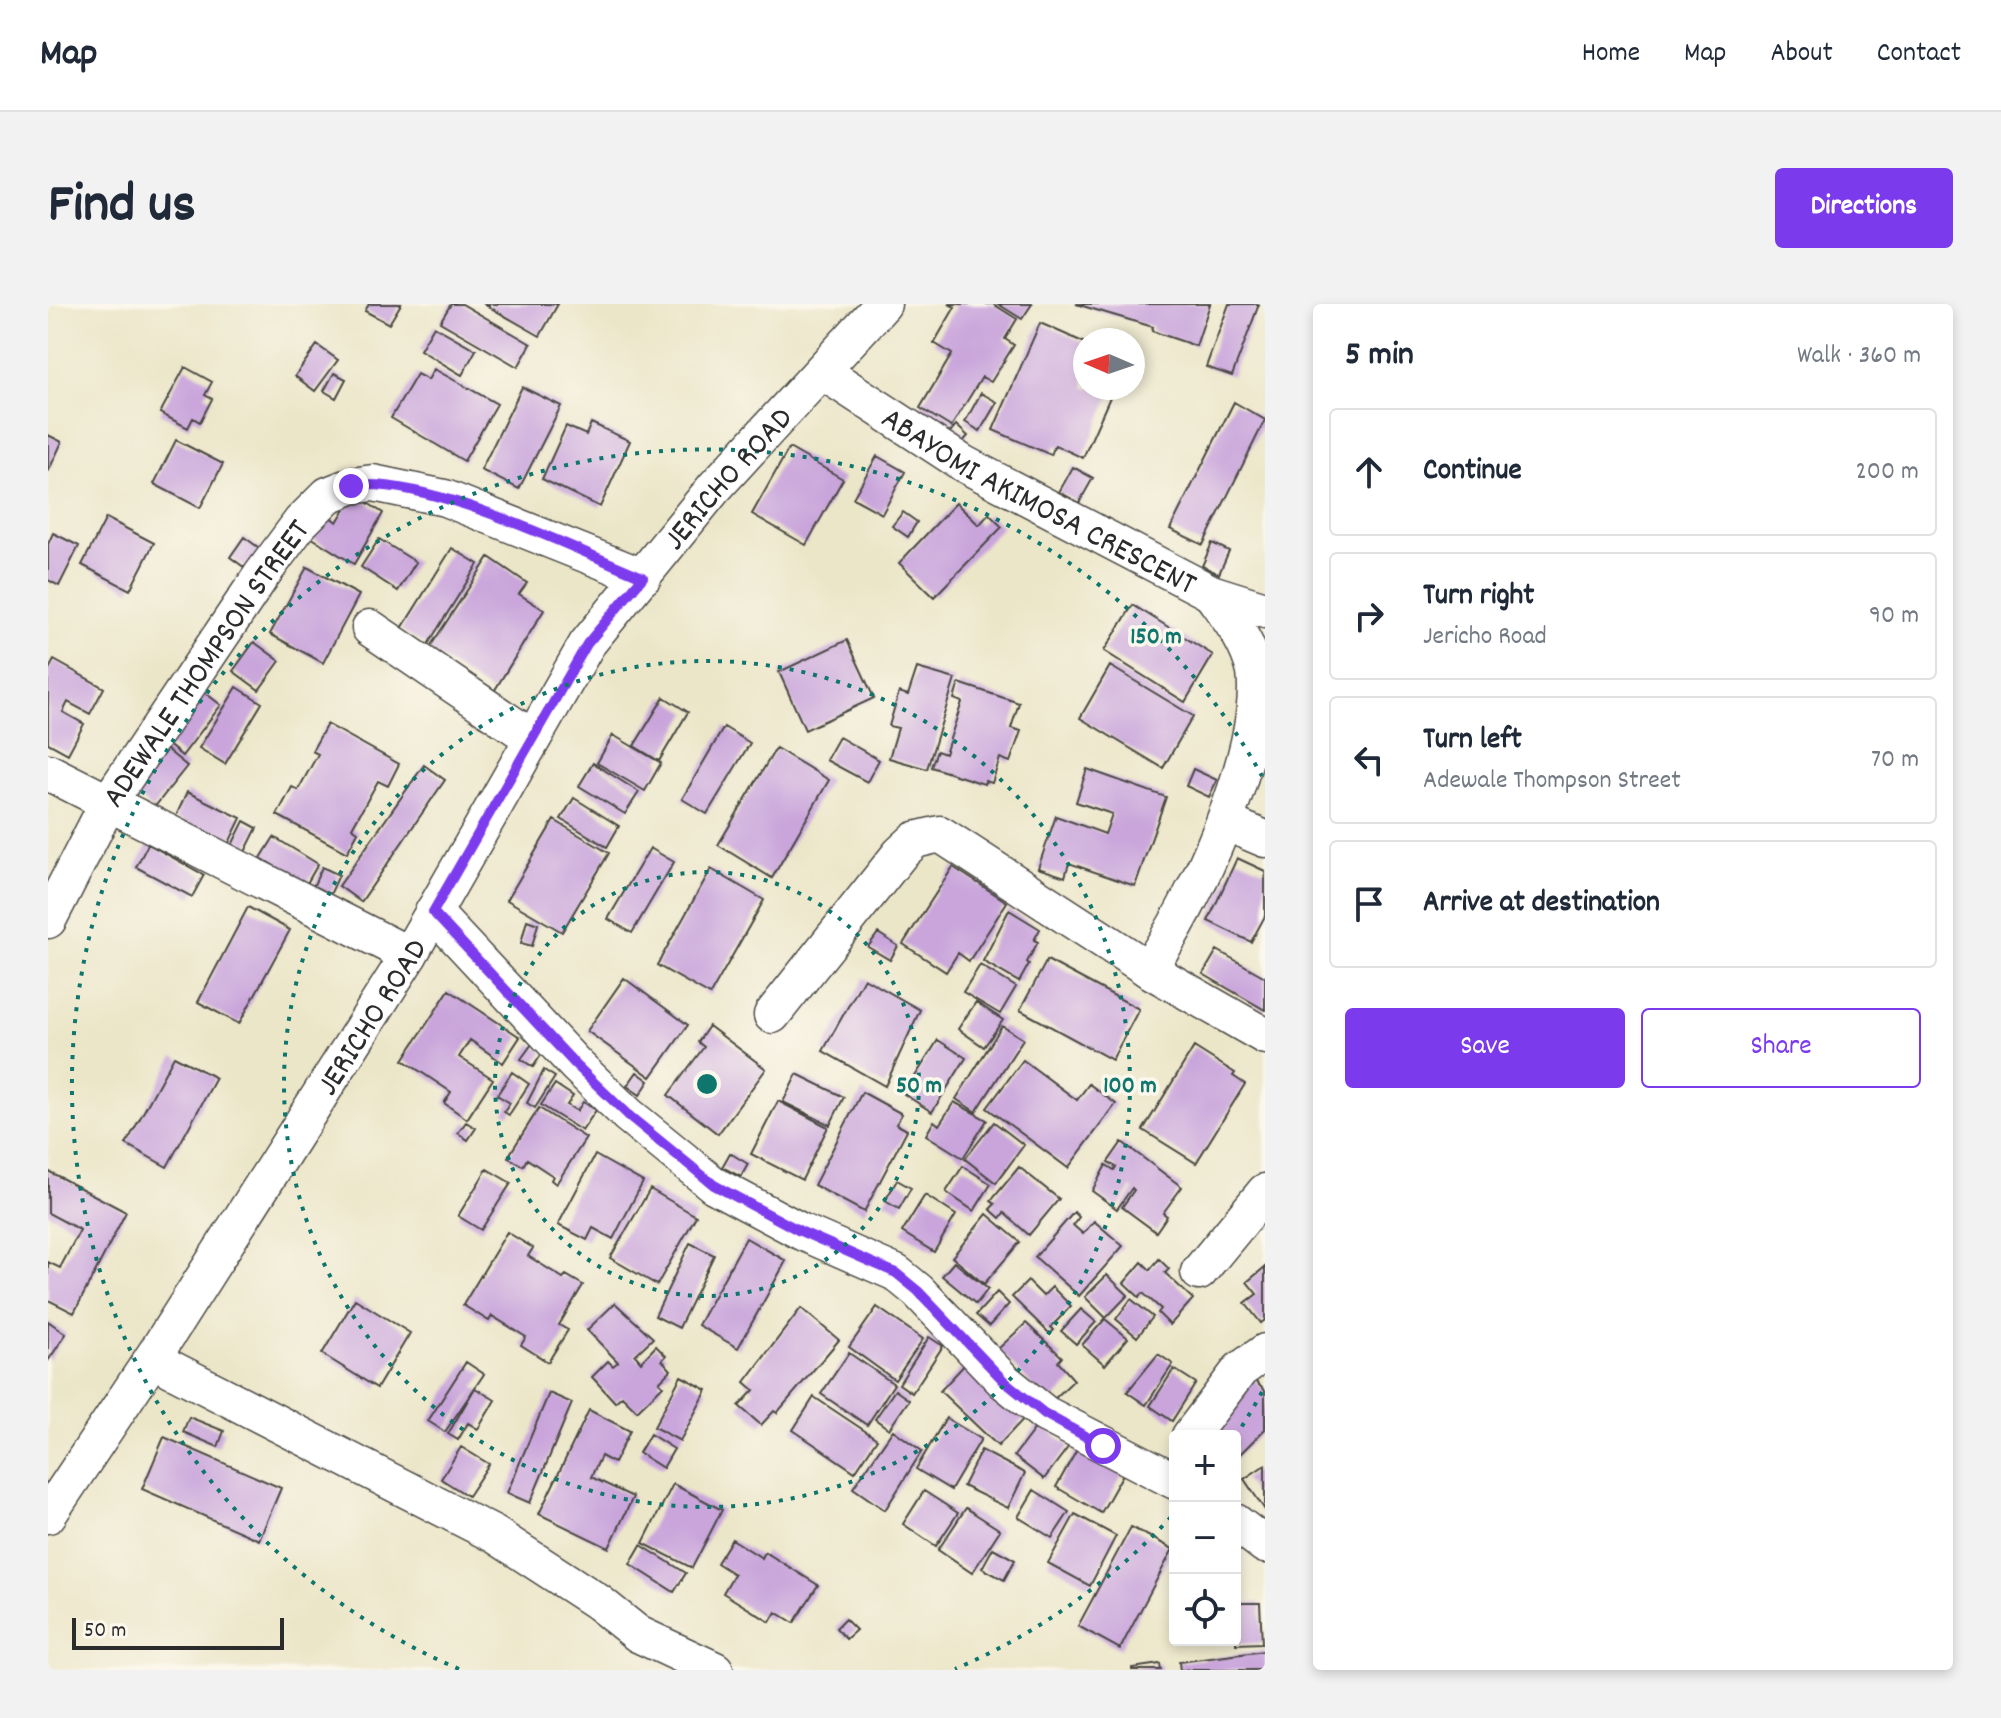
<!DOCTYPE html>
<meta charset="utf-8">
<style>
body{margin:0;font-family:Dekko,sans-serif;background:#f2f2f3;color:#1f2937}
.controls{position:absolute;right:24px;bottom:24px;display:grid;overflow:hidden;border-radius:8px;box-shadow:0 4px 12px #0003}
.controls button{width:72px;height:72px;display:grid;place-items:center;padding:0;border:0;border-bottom:2px solid #e0e1e3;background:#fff;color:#1f2937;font:40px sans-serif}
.compass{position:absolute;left:1025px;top:24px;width:72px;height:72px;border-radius:50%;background:#fff;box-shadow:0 4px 12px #0003;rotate:272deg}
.scale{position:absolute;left:24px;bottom:20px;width:212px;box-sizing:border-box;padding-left:8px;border:4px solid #2b2b2b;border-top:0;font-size:22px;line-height:28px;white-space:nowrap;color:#2b2b2b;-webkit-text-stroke:6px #fbf7ec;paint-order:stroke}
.stop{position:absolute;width:24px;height:24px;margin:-18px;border:6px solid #7c3aed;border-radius:50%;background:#fff}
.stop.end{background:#7c3aed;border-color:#fff;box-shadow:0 2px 8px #0008}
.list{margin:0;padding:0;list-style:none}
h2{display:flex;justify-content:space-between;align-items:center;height:104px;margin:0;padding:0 32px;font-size:34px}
h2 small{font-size:26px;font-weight:400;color:#747a83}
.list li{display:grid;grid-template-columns:52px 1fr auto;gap:24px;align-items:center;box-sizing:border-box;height:128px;margin:0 16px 16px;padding:0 16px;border:2px solid #e0e1e3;border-radius:8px}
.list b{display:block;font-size:30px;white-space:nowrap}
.list p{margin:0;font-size:26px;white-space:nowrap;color:#747a83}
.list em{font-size:26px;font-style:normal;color:#747a83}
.actions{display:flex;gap:16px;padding:24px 32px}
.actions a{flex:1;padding:18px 0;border:2px solid #7c3aed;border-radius:8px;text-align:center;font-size:28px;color:#7c3aed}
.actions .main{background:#7c3aed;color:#fff}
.icon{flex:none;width:44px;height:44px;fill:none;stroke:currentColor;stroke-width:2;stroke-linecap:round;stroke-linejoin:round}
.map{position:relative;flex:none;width:1217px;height:1366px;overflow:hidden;border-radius:8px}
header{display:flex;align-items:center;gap:48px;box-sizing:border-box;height:112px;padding:0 40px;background:#fff;border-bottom:2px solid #e0e1e3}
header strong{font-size:38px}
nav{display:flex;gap:44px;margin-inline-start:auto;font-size:28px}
.intro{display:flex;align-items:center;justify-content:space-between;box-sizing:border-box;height:192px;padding:0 48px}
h1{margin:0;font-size:56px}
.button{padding:20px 36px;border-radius:8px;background:#7c3aed;color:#fff;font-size:28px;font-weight:700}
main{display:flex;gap:48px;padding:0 48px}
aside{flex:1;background:#fff;border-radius:8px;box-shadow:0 4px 12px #0003}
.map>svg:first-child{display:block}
</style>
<header>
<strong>Map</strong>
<nav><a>Home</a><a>Map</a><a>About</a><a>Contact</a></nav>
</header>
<div class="intro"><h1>Find us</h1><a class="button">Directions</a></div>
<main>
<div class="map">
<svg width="1217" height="1366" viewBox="0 0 1217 1366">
<rect width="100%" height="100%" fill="#fbf7ec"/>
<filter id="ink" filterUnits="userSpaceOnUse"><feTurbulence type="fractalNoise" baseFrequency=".0125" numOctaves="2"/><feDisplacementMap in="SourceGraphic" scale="16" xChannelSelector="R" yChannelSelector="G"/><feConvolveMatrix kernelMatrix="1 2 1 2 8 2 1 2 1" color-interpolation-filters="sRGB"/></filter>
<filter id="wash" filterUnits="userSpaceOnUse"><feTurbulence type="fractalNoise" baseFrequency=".006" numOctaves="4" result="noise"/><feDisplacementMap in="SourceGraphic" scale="32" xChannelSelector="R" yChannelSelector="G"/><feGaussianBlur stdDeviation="1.8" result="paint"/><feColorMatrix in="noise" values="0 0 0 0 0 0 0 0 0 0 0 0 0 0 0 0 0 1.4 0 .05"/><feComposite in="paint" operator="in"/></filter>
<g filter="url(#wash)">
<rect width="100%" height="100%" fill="#ece6c9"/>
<g id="blocks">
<path fill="#c9a5db" d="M321,0H353L341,20L317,7Z
M403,0H414L483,40L470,63L392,18Z
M436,0H510L492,32Z
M901,0H945L969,15L957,35L966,41L943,78L934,73L903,123L872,104L904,50L886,39L907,3Z
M950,0H984L974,15Z
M1028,0H1162L1148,42L1104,27L1105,23Z
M1181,0H1211L1184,72L1158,63Z
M992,19L1037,39V84H1066L1035,154L1007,141L1003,151L945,126Z
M386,22L428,46L414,71L372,46Z
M269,41L290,56L267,87L247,72Z
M137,63L164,78L157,91L164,95L152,118L145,114L140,124L112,109Z
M386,65L449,100L416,157L343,114L369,70L380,76Z
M286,69L298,75L288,94L276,87Z
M474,83L513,102L471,185L433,166Z
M933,89L949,98L932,127L917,118Z
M1186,98L1217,116L1155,241L1122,225Z
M543,119L582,137L552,203L494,175L518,122L538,131Z
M908,121L920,132L912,141L900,131Z
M0,131L14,138L0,168Z
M128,136L175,160L152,204L106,180Z
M741,144L795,175L758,241L704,210Z
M829,152L857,168L834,210L805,194Z
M1025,163L1045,174L1031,199L1011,188Z
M306,190L335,209L306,260L261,232L276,209L289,218Z
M908,199L931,221L941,210L954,223L886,293L851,259Z
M855,208L869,218L860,233L844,222Z
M58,214L106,239L82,286L34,261Z
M5,229L31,242L11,282L0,276V240Z
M196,233L214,246L200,266L182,253Z
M331,235L368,258L350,287L313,263Z
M1164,239L1181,247L1171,270L1154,262Z
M404,244L430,260L379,342L353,326Z
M441,253L479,279L471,290L496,306L445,389L380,346Z
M259,263L311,291L275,359L222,330Z
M1085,301L1165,351L1137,398L1056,347Z
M799,336L826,394L757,426L731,368Z
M206,338L232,357L211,386L185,367Z
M6,356L56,384L42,410L20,398L15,408L36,420L20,450L0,439V367Z
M1062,362L1145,412L1115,464L1032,414Z
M869,364L907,375L879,465L841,454L850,424L841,422L851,388L860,391Z
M911,379L971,399L963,424L973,427L962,458L952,454L944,479L937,477L936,480L883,463L889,447L897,450L914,398L906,395Z
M189,383L214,399L177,460L151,444Z
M156,388L173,401L134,452L118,439Z
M616,393L640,408L611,457L586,442Z
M279,420L351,460L340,482L330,477L304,524L310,528L299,549L229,511L244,483L250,486L270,450L264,447Z
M676,423L702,439L659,510L634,495Z
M565,431L613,459L597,487L549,459Z
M791,433L831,456L819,478L778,456Z
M113,441L139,462L105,505L79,485Z
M728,444L781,476L724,574L670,541Z
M545,459L591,488L577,510L531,482Z
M376,461L397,476L313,598L291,582Z
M1039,465L1118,493L1087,582L1021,559L1017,573L990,564L1008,512L1057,530L1064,510L1028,498Z
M1145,465L1169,476L1161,493L1138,482Z
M139,488L193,514L180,541L127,514Z
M526,494L571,522L559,543L513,515Z
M506,516L561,549L514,628L459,596Z
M196,517L209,524L196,550L183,543Z
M226,533L270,560L258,581L213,554Z
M100,540L156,571L144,593L88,563Z
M602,544L626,558L584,629L560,615Z
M1189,554L1217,567V612L1203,638L1160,617Z
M274,563L291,571L282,591L265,583Z
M905,563L959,598L921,657L910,649L898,668L855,640Z
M663,565L716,596L662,691L609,661Z
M200,603L242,626L191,720L150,698Z
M961,606L992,625L986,636L990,638L979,658L981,660L971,678L935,657Z
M479,616L490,620L484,642L473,639Z
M830,629L850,642L842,656L820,643Z
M1169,646L1217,673V706L1155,670Z
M999,656L1091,705L1064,756L972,706Z
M932,661L968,683L952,710L915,688Z
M576,674L640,721L603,773L539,727Z
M816,674L872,706L837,782L775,747Z
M401,686L472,733L455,759L422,736L411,753L445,775L419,815L396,799L403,788L355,756Z
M928,698L955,716L936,743L910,725Z
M661,722L718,765L670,830L620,791L656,743L650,738Z
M954,722L975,735L928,808L908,795Z
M890,736L918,754L884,808L856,790Z
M484,740L495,748L485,763L473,755Z
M1146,743L1187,769L1185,772L1197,780L1148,859L1095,826Z
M126,752L168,774L119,863L78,840Z
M975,756L1029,796L1041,780L1068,800L1020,864L939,804Z
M496,766L507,773L487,804L479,799Z
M464,768L481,780L461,811L456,808L462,799L449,791Z
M589,768L601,777L592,791L579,782Z
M749,770L796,793L782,821L735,798Z
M507,780L525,792L519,801L529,807L535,798L548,806L534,827L493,801Z
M814,788L854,810L848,820L859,826L816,908L766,881Z
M730,797L780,823L754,876L703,850Z
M906,798L939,816L915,854L878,831L886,817L891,821Z
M491,804L538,834L508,880L503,876L505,872L479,855L475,862L460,853Z
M418,818L428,824L420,836L410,829Z
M946,818L976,841L948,879L917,855Z
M1074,838L1134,883L1115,909L1119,912L1108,928L1074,903L1086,886L1084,884L1069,905L1044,887L1058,861L1066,866L1068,863L1060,858Z
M682,849L700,860L693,873L674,863Z
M547,851L595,878L565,935L545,924L539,936L510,921Z
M915,862L943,880L926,907L898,888Z
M971,863L1011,895L981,931L956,909L952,914L942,905L947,900L943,897Z
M439,865L463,879L433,926L410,912Z
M0,867L78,908L26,1009L0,996V958L12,964L32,926L0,909Z
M849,876L863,884L851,905L837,897Z
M602,885L648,912L609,981L562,954Z
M877,891L908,911L886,948L854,928Z
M1026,908L1031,913L1025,921L1035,930L1046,917L1075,942L1031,992L987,953Z
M939,910L972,938L936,980L904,953Z
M459,928L485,944L480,952L515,974L518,971L535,981L511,1021L520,1026L500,1058L473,1041L478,1033L444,1012L441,1017L415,1001Z
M698,934L738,957L690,1044L650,1021Z
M642,939L666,951L631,1024L607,1012Z
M1111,955L1121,965L1117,969L1145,995L1122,1021L1110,1009L1113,1005L1095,989L1091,993L1076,979L1094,958L1102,966Z
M906,958L940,985L928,1000L894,972Z
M1217,963V1016L1213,1019L1197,999L1209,990L1199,978Z
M1059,971L1080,991L1058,1014L1037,993Z
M980,977L995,992L1004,983L1023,1002L1003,1023L1006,1026L1002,1030L964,993Z
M949,988L961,1000L941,1022L928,1011Z
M307,995L362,1029L329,1084L274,1050Z
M1083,995L1105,1013L1089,1033L1068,1015Z
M567,999L605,1034L587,1051L593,1058L608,1042L618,1052L614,1056L623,1066L611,1078L615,1082L589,1107L574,1092L567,1098L544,1073L560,1057L565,1062L570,1058L539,1026Z
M829,1003L875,1035L847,1076L801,1043Z
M753,1004L791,1036L729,1109L726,1107L713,1121L691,1102L706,1086L697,1078Z
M1033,1005L1048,1018L1028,1040L1013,1027Z
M1057,1015L1080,1034L1057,1061L1034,1041Z
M0,1017L18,1030L0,1057Z
M978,1019L1014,1053L1010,1058L1026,1076L1001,1100L950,1045Z
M881,1033L895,1042L864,1089L851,1080Z
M801,1049L846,1080L819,1121L773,1090Z
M1110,1050L1125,1060L1098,1101L1079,1088Z
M922,1055L980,1110L950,1142L892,1087Z
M418,1058L436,1070L397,1128L380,1117Z
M1126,1065L1148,1079L1124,1117L1102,1102Z
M633,1072L659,1086L632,1137L606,1123Z
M1203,1073L1217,1087V1125L1187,1155V1132H1146Z
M427,1084L447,1096L430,1125L420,1119L410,1136L400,1130Z
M847,1086L861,1096L841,1125L827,1115Z
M501,1089L524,1099L482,1199L459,1189Z
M766,1093L829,1135L807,1168L745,1126Z
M541,1106L582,1127L566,1159L553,1152L543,1173L585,1193L561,1244L491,1210Z
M141,1113L176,1127L170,1143L135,1128Z
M898,1114L933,1135L903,1186L868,1165Z
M991,1119L1021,1142L996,1175L966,1152Z
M845,1126L874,1147L837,1206L805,1184Z
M602,1130L626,1145L615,1164L591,1149Z
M116,1133L233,1184L211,1236L94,1185Z
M413,1143L441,1160L420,1192L393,1175Z
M1030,1144L1075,1170L1053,1209L1008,1183Z
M933,1146L977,1169L960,1204L915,1182Z
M1217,1161V1206L1196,1175Z
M625,1180L674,1206L644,1264L595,1239Z
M986,1186L1021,1208L1004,1234L970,1213Z
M876,1187L910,1209L888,1242L855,1220Z
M918,1204L952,1226L924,1269L890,1246Z
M1027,1210L1068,1232L1042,1282L1000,1259Z
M1083,1223L1125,1245L1072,1345L1030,1322Z
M684,1235L714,1254L717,1248L770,1281L746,1319L728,1308L722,1318L675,1289L686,1270L669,1259Z
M593,1241L638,1269L626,1288L582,1260Z
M945,1244L967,1256L956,1276L934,1264Z
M1187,1299H1212L1214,1339L1188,1340Z
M797,1315L808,1326L798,1335L788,1324Z
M1217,1347V1366H1132L1131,1358Z
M1112,1360L1113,1366H1084V1364Z"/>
</g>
</g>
<g filter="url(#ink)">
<use href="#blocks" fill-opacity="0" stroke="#484743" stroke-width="2"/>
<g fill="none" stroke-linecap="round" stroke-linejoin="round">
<defs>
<g id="minor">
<path id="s1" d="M775,68L916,160L1163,289L1217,306"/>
<path d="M322,324L484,434"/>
<path d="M0,468L361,651"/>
<path d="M1177,518L1217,535"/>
<path d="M385,608L528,761L580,811L666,881L752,927L848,969L870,987L956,1077L997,1110L1127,1177"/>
<path id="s2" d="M0,616L60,499L213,272L253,218L280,191L303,182L325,179L397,194L595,273"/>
<path d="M1100,665C1146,602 1217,446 1207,368C1200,337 1181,314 1163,289"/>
<path d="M724,711L852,550L867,536L892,530L1100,665L1217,732"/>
<path d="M1151,968L1217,888"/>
<path d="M104,1055L447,1231L550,1298L590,1330L667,1366"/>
<path d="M1142,1132L1192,1066L1217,1048"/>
<path id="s3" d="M0,1211L104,1055L361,651L539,340L666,184L835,0"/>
<path d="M1187,1218L1217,1241"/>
</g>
</defs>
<use href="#minor" stroke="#484743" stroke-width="39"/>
<use href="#minor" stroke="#fff" stroke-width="36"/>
</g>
</g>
<g fill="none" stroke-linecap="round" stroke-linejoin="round" filter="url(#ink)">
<path stroke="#7c3aed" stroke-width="10" d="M303,182C378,171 521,243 595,273L539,340L385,608L528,761L580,811L666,881L752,927L848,969L870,987L956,1077L997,1110L1055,1142"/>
</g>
<g fill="none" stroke="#0f766e" stroke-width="4" stroke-dasharray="4 8">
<circle cx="659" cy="780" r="212"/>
<circle cx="659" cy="780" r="423"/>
<path d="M1214 1088A635 635 0 0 1 1189 1130M1123 1213A635 635 0 0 1 907 1365M411 1365A635 635 0 1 1 1214 472"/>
</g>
<g text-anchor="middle" stroke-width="7" stroke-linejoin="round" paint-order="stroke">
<g font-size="32" fill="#2b2b2b" stroke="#fbf7ec">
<text dy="11" stroke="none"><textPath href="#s3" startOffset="1242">JERICHO ROAD</textPath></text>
<text dy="11" stroke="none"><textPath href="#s1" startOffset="252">ABAYOMI AKIMOSA CRESCENT</textPath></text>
<text dy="11" stroke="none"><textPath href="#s2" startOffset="302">ADEWALE THOMPSON STREET</textPath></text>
<text dy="11" stroke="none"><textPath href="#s3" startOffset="594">JERICHO ROAD</textPath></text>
</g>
</g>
<circle cx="659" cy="780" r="12" fill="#0f766e" stroke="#fbf7ec" stroke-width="4"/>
<g font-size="24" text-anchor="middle" font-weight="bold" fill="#0f766e" stroke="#fbf7ec" stroke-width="7" stroke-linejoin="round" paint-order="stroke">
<text x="1108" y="339">150 m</text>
<text x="871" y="788">50 m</text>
<text x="1082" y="788">100 m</text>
</g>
</svg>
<div class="controls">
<button>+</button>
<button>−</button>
<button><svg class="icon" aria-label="locate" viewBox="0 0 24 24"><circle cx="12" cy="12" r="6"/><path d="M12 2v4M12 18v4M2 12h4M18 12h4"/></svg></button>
</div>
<svg class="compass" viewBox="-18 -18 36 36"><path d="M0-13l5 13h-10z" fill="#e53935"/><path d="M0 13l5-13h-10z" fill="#747a83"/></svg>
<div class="scale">50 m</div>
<div class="stop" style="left:1055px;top:1142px"></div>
<div class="stop end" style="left:303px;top:182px"></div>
</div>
<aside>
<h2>5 min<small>Walk · 360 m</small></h2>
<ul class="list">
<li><svg class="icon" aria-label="ahead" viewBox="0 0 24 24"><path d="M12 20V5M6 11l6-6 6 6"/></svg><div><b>Continue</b></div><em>200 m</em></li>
<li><svg class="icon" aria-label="right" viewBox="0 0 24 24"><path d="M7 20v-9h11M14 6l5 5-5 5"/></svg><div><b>Turn right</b><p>Jericho Road</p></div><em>90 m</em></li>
<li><svg class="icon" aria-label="left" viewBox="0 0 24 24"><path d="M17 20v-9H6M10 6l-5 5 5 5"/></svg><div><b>Turn left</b><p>Adewale Thompson Street</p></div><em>70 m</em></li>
<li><svg class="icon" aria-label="arrive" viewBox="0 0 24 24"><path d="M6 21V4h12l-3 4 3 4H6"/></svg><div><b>Arrive at destination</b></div></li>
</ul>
<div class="actions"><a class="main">Save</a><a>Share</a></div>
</aside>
</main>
